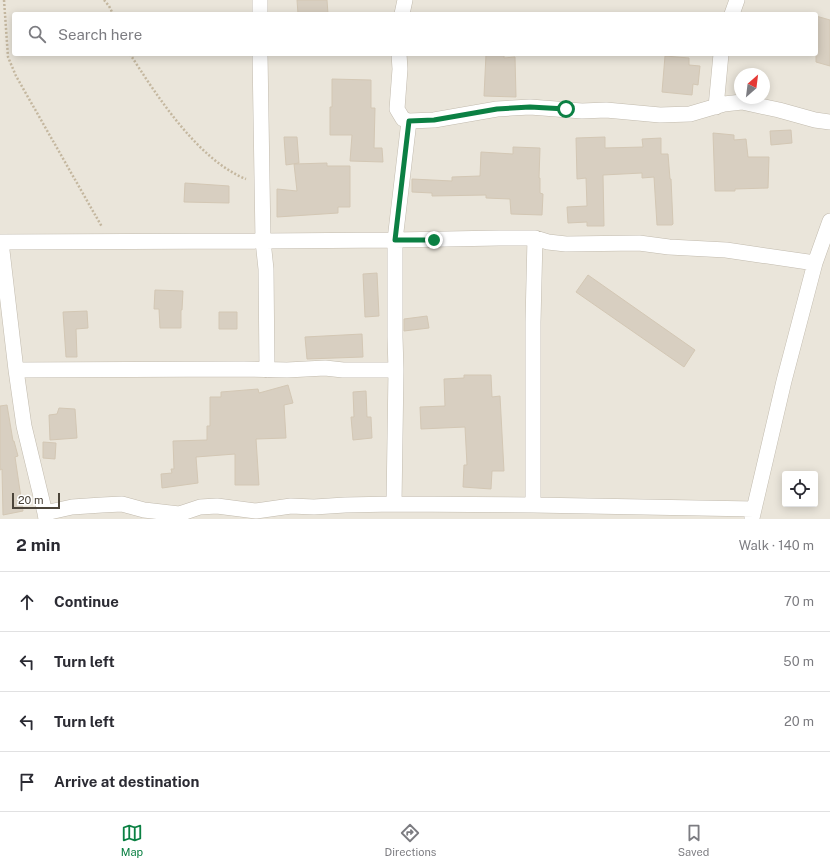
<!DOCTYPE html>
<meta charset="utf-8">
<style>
body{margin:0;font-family:"Public Sans",sans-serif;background:#f2f2f3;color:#2b2b33}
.controls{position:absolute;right:12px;bottom:12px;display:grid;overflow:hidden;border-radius:4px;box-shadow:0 2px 10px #0003}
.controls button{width:36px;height:36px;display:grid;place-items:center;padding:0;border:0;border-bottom:1px solid #e1e1e2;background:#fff;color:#2b2b33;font:20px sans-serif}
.compass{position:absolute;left:734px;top:68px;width:36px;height:36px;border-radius:50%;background:#fff;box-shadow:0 2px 10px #0003;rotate:28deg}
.scale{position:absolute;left:12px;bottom:10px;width:48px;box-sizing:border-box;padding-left:4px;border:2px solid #4b4439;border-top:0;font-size:11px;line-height:14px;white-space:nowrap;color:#4b4439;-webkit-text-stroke:3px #fff;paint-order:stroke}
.stop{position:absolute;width:12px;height:12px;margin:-9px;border:3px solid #0b8043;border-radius:50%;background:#fff}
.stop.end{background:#0b8043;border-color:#fff;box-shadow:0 1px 4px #0008}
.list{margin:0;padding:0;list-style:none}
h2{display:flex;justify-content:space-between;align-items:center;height:52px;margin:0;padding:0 16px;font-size:17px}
h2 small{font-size:13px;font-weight:400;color:#7c7c81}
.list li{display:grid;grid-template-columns:26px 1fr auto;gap:12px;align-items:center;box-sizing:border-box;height:60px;padding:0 16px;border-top:1px solid #e1e1e2}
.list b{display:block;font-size:15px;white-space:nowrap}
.list em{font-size:13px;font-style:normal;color:#7c7c81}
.icon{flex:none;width:22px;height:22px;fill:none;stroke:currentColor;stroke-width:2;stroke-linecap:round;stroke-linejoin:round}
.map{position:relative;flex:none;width:830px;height:519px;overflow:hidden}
.search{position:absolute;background:#fff;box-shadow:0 2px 10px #0003;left:12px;right:12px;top:12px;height:44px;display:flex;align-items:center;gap:10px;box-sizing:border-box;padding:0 14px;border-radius:4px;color:#7c7c81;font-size:15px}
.sheet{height:292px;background:#fff}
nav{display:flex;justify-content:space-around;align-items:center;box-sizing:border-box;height:56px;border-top:1px solid #e1e1e2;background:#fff;font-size:11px;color:#7c7c81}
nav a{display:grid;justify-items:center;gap:2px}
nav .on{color:#0b8043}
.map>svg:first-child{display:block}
</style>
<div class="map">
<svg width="830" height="519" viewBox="0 0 830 519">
<rect width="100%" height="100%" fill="#f6f3ec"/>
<path fill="#eae5da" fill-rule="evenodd" d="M0,0H830V519H0ZM14,14H816V54H14ZM740,74H764V98H740ZM785,474H815V504H785Z"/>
<path fill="#d8cfc1" stroke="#d3c7b4" d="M297,0H327L328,14H298Z
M816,16L830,20V66L816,62Z
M486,54H504V58L515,57L516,97L484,96Z
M665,56L689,58V65L700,66L698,85L693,84L692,95L662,92Z
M332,79L371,80V108H375L374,148H382L383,162L350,161L352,135H330V107H332Z
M791,130L792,143L771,145L770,131Z
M713,133L734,135V140L746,139L748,157H769L768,188L735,189V191H715Z
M284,137H297L299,163L286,165Z
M605,137V148L643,147L642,139L661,138V154H668L670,179H671L673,224L672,225H657L654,177L642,178V173L603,175L604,226H587V222L568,223L567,207L587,206L586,178L577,179L576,138Z
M513,147L540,148L539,178H540V193L543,194L542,215L511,214L510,199L486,198V195L432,196V193L412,192V179L452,181V177L480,176L481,152L513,154Z
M327,163V166H350V207H338V213L277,217V189L297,191L294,164Z
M185,183L229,186V203L184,202Z
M377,273L379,316L365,317L363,274Z
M588,275L695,350L684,367L576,292Z
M155,290L183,291L182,310H181V328H160L159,309H154Z
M87,311L88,328L76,329L77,357H66L63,312Z
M219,312H237V329H219Z
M427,316L429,328L404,331V319Z
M362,334L363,357L307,359L305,337Z
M464,375H491L492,397L500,396L504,471H492L491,489L463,487L464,465H467L465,427L421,429L420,407L445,406L444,379L464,378Z
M288,385L293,403L284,405L286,438L256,439L259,485H235V454L196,457L198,483L162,488L161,474L172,473L171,469H174L173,441L207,440V426H210V397H221V392L258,389L259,393Z
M366,391L367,417H371L372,438L353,440L351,417H354L353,392Z
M7,405L13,441H14L18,456L15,457L23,511L3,515L2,469L0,470V406Z
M59,408L75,409L77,438L50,440L49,415L57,414Z
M43,442L56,443L55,459L43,458Z"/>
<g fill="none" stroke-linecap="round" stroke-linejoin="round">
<defs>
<path id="minor" d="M260,14V0
M402,14L405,0
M732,14L737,0
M260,54L263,241L395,240V337L396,370L394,504L533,505L754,509
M399,54L400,69L397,109L403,119L409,121L395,240L499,238H535L548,242L566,244L639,243L669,247L726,250L815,263
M716,107L721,54
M409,121L434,120L497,109L530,107L582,111L606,110L660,115L690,114L724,104L742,102L779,110L815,120L830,122
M0,242L263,241L266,269L267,370
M1,242L16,370L24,426L45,513L46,519
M16,370L244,369L287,370L325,368L343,370H396
M533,505V322L535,238
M45,513L72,507L102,505L122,504L144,510L179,514L200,507L217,506L256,511L291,506L314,507L345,505L394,504
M752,518L784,381L815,263L830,221"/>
</defs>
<use href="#minor" stroke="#c2bbae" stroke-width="16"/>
<path stroke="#c4b79f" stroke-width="2.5" stroke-dasharray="2 2" stroke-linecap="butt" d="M4,0L8,57L16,76L102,227
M104,0L109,6L113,14
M130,54C157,96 198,160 246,179"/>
<use href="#minor" stroke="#fff" stroke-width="15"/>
</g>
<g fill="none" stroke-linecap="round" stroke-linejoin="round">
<path stroke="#0b8043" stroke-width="5" d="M434,240H395L409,121L434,120L497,109L530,107L566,109"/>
</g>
</svg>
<div class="controls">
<button><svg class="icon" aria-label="locate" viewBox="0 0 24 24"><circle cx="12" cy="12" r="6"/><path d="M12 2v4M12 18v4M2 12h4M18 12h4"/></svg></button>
</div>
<svg class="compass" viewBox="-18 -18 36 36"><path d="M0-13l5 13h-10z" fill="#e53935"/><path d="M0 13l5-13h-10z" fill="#7c7c81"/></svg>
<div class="scale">20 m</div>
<div class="stop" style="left:566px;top:109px"></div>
<div class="stop end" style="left:434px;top:240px"></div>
<div class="search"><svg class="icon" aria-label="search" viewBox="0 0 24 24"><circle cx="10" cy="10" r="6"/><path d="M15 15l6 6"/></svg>Search here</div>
</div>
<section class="sheet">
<h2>2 min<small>Walk · 140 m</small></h2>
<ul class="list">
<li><svg class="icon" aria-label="ahead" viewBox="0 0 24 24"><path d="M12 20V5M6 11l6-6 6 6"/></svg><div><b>Continue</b></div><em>70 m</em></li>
<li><svg class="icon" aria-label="left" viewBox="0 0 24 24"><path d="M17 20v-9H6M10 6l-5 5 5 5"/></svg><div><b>Turn left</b></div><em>50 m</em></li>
<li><svg class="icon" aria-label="left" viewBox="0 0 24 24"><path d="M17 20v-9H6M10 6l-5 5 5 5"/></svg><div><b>Turn left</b></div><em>20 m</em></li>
<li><svg class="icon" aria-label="arrive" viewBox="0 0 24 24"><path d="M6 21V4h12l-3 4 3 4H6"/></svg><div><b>Arrive at destination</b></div></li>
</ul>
</section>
<nav>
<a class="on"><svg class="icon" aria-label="map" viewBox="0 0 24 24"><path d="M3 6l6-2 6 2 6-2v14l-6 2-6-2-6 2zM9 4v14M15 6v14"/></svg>Map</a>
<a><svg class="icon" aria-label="directions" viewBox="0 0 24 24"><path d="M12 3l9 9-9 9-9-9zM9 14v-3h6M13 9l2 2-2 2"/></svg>Directions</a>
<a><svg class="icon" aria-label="saved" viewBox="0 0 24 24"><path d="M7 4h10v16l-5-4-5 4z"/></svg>Saved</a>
</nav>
